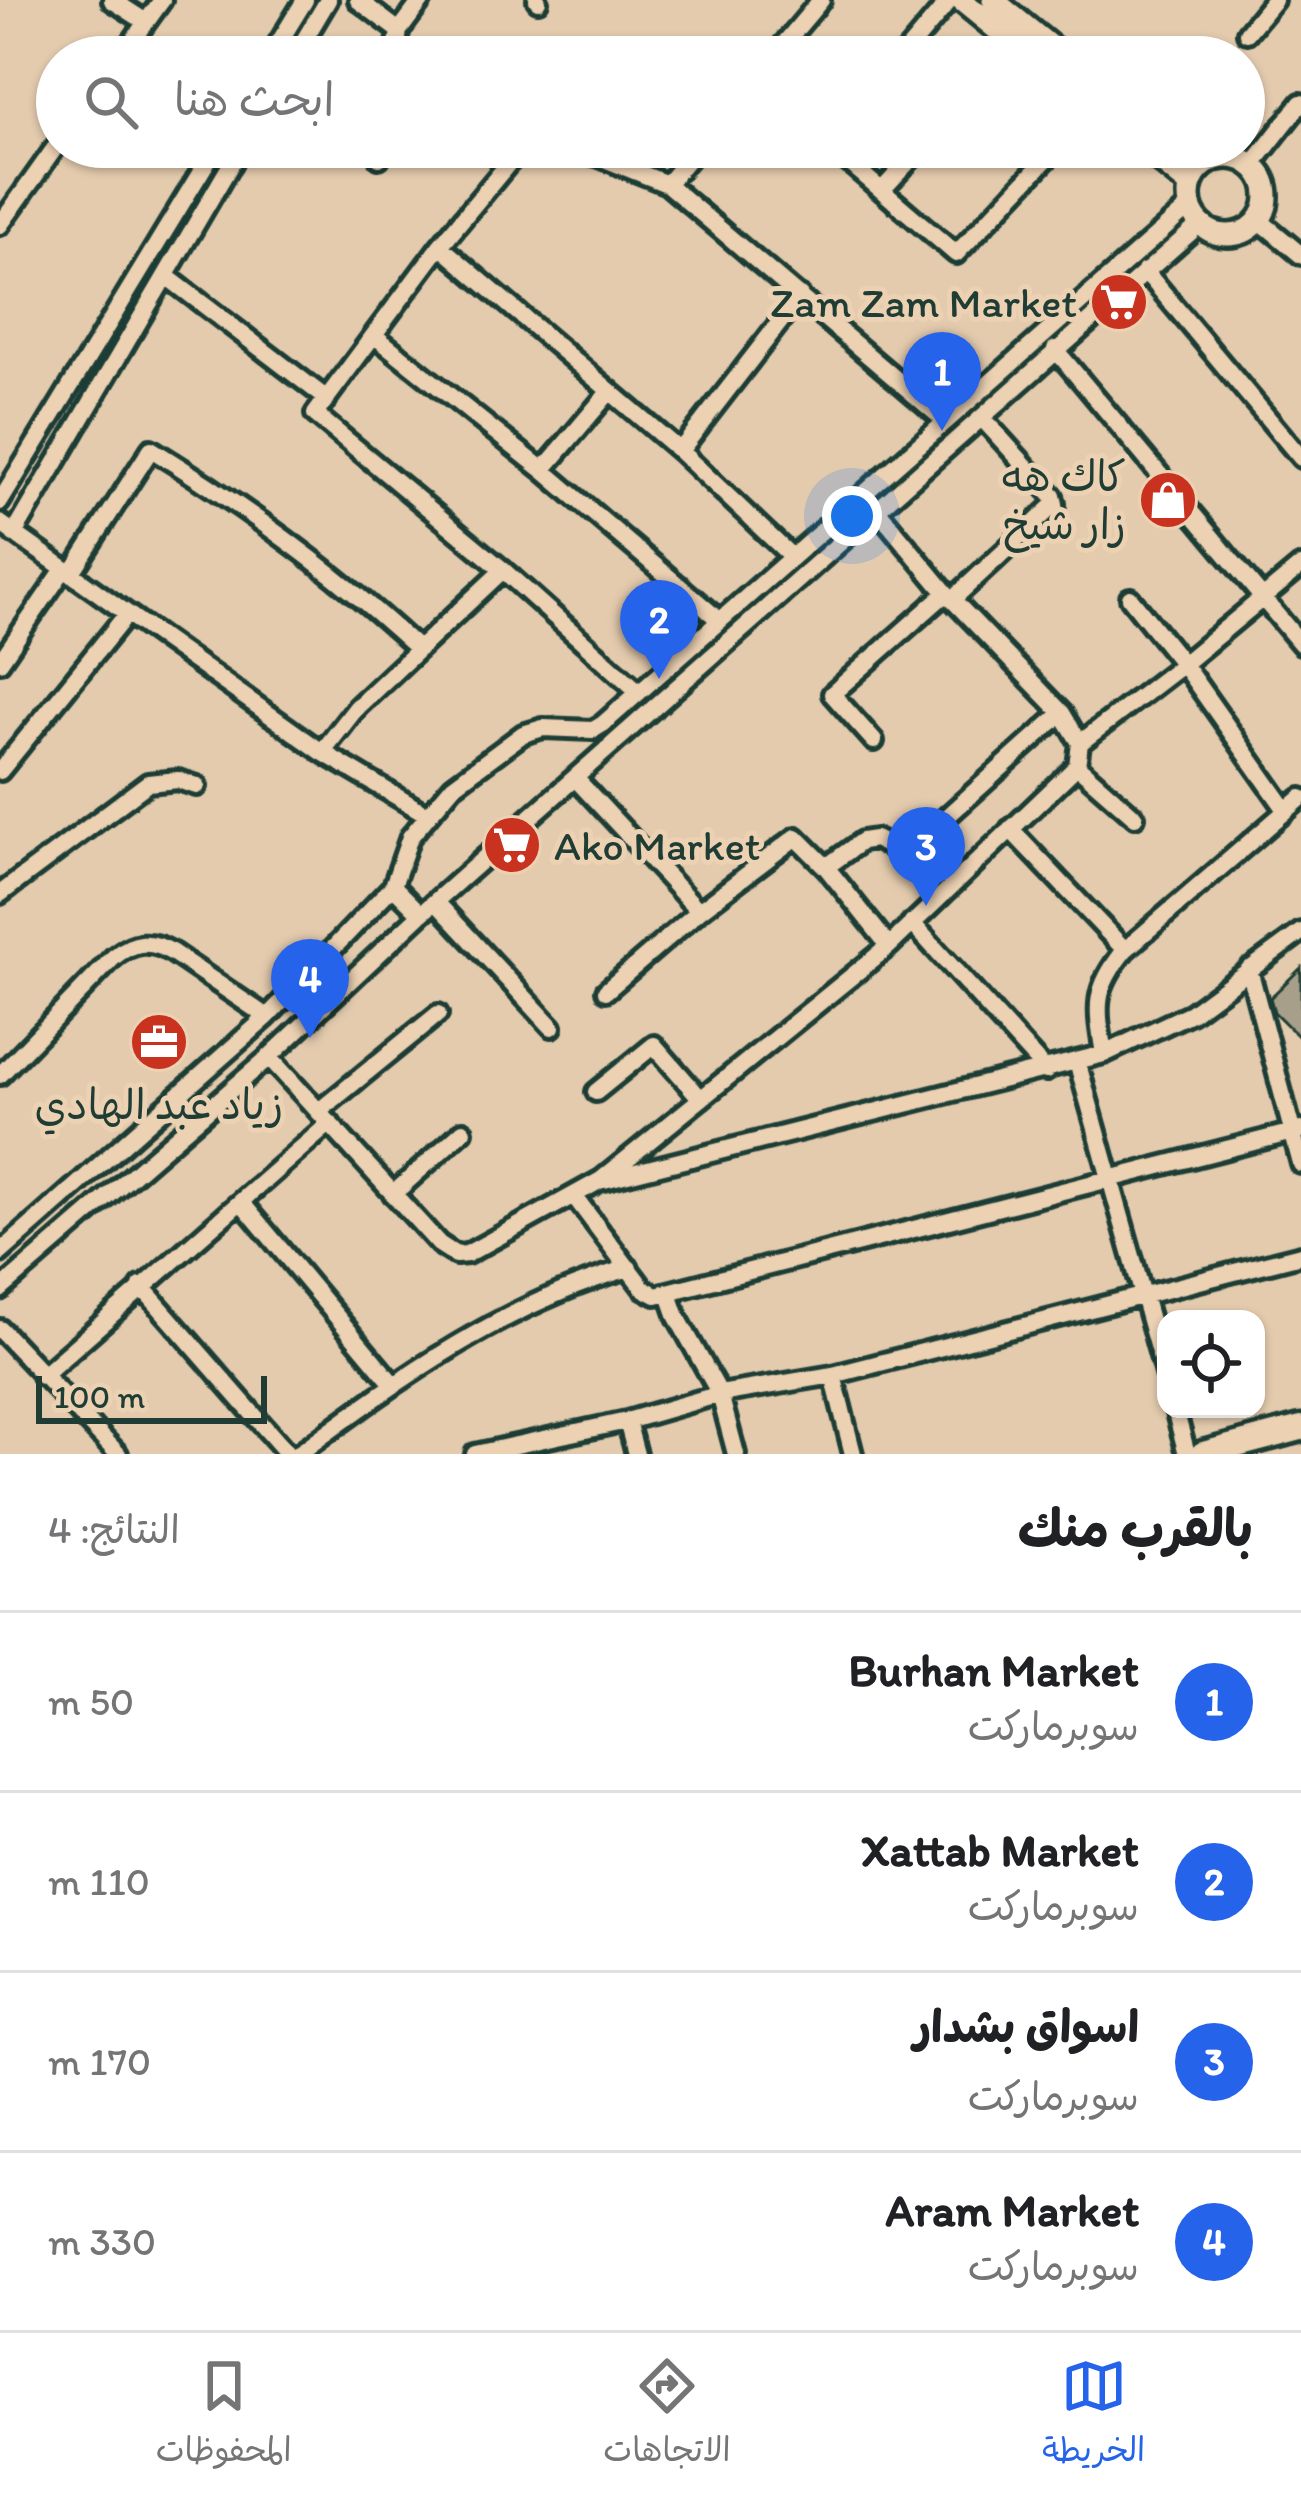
<!DOCTYPE html>
<html lang="ar">
<meta charset="utf-8">
<style>
body{margin:0;font-family:Itim,"Playpen Sans Arabic",sans-serif;background:#f6f6f6;color:#202124;direction:rtl}
.controls{position:absolute;right:36px;bottom:36px;display:grid;overflow:hidden;border-radius:24px;box-shadow:0 3px 9px #0004}
.controls button{width:108px;height:108px;display:grid;place-items:center;padding:0;border:0;border-bottom:3px solid #e0e0e0;background:#fff;color:#202124;font:60px sans-serif}
.scale{position:absolute;left:36px;bottom:30px;width:231px;box-sizing:border-box;padding-left:12px;border:6px solid #1f3d34;border-top:0;font-size:33px;line-height:42px;white-space:nowrap;color:#1f3d34;-webkit-text-stroke:9px #ecd1b3;paint-order:stroke}
.you{position:absolute;left:852px;top:516px;width:42px;height:42px;margin:-30px;border:9px solid #fff;border-radius:50%;background:#1a73e8;box-shadow:0 0 0 18px #1a73e833}
.badge{display:grid;place-items:center;width:78px;height:78px;border-radius:50%;background:#2563eb;color:#fff;font-size:39px;font-weight:700}
.pin{position:absolute;translate:-50% -99px;filter:drop-shadow(0 3px 6px #0008)}
.pin::after{content:'';position:absolute;top:63px;width:42px;height:36px;background:inherit;clip-path:polygon(0 0,100% 0,50% 100%)}
.list{margin:0;padding:0;list-style:none}
h2{display:flex;justify-content:space-between;align-items:center;height:156px;margin:0;padding:0 48px;font-size:51px}
h2 small{font-size:39px;font-weight:400;color:#757577}
.list li{display:grid;grid-template-columns:78px 1fr auto;gap:36px;align-items:center;box-sizing:border-box;height:180px;padding:0 48px;border-top:3px solid #e0e0e0}
.list b{display:block;font-size:45px;white-space:nowrap}
.list p{margin:0;font-size:39px;white-space:nowrap;color:#757577}
.list em{font-size:39px;font-style:normal;color:#757577}
.icon{flex:none;width:66px;height:66px;fill:none;stroke:currentColor;stroke-width:2;stroke-linecap:round;stroke-linejoin:round}
.map{position:relative;flex:none;width:1301px;height:1454px;overflow:hidden;direction:ltr}
.search{position:absolute;background:#fff;box-shadow:0 3px 9px #0004;left:36px;right:36px;top:36px;height:132px;display:flex;align-items:center;gap:30px;box-sizing:border-box;padding:0 42px;border-radius:66px;color:#757577;font-size:45px}
.sheet{height:876px;background:#fff}
nav{display:flex;justify-content:space-around;align-items:center;box-sizing:border-box;height:168px;border-top:3px solid #e0e0e0;background:#fff;font-size:33px;color:#757577}
nav a{display:grid;justify-items:center;gap:6px}
nav .on{color:#2563eb}
.map>svg:first-child{display:block}
</style>
<div class="map">
<svg width="1301" height="1454" viewBox="0 0 1301 1454">
<rect width="100%" height="100%" fill="#e4cbae"/>
<filter id="ink" filterUnits="userSpaceOnUse"><feTurbulence type="fractalNoise" baseFrequency=".00833" numOctaves="2"/><feDisplacementMap in="SourceGraphic" scale="24" xChannelSelector="R" yChannelSelector="G"/><feConvolveMatrix kernelMatrix="1 2 1 2 8 2 1 2 1" color-interpolation-filters="sRGB"/></filter>
<g filter="url(#ink)">
<path fill="#a79f89" stroke="#1f3d34" stroke-width="3" d="M1301,968V1039L1274,1012L1270,998Z"/>
<g fill="none" stroke-linecap="round" stroke-linejoin="round">
<defs>
<path id="minor" d="M112,0L146,22
M358,0L399,31
M537,0L538,1
M1247,33L1274,0
M121,57L162,0
M270,57L305,0
M294,57L328,0
M395,57L399,31L422,0
M773,57L821,0
M902,57L950,0
M491,147L510,162
M522,147L440,246L315,414L503,570L639,692
M560,147L597,156L667,184L944,420
M831,147L956,254L1058,147
M379,158L380,147
M1252,165L1301,103
M667,184L698,147
M882,190L922,147
M1259,220L1301,255
M0,225L57,145
M440,246L680,451L791,556
M1145,271L1301,458
M166,276L327,399
M375,336L543,470L719,620
M1055,349L1301,644
M680,451L800,296
M543,470L610,391
M0,502L216,147
M0,523L322,752L426,814
M14,534L241,147
M71,574L151,449C247,508 334,571 417,648
M1130,598L1183,664L1286,810
M953,599L1055,504L1053,496L982,418
M0,662L64,569
M874,741L832,694L946,593
M1080,743L1183,664L1301,566
M322,752L357,707L503,570
M1077,766L1135,817
M0,771L127,614
M576,779L699,911
M1010,829L1125,950
M826,867L862,841L875,839L903,853L913,847L1062,713
M393,886L421,914
M0,894L148,783L178,780L197,786
M436,902L552,1027
M912,923L1046,1071
M1249,969L1301,1164
M606,991L699,911L796,837L826,867L889,946
M1104,1054C1096,1006 1093,989 1125,950L1301,798
M269,1057L439,1244L456,1255L467,1254L601,1180L889,946L1077,766L1080,743L1062,713L946,593L878,511
M1077,1061L1166,1377
M0,1075L114,957C134,941 151,939 173,953L267,1017
M596,1092L654,1045L701,1099
M319,1111L438,1014
M604,1180L1104,1054L1191,1013L1301,932
M393,1194L463,1131
M574,1196L643,1288L656,1295L1301,1130
M242,1203L393,1384
M0,1253L267,1017L393,886L410,837L453,786L523,734L543,728L593,730L603,724L1190,206
M141,1286L288,1454
M0,1290L269,1057L421,914L1200,224
M669,1294L677,1317L720,1394L736,1454
M0,1329L118,1454
M833,1375L853,1454
M42,1376L330,1123
M1175,1409L1187,1454
M627,1421L636,1454
M298,1454C402,1377 504,1304 629,1268
M475,1454L627,1421L720,1394L833,1375L1301,1255"/>
<path id="tertiary" d="M961,0L1031,57
M993,0L1063,57
M1143,147L1190,185
M1175,147L1201,168
M1189 196a39 39 0 1 1 78 0a39 39 0 1 1-78 0Z"/>
<path id="secondary" d="M1203,1454L1301,1428"/>
</defs>
<use href="#minor" stroke="#1f3d34" stroke-width="26"/>
<use href="#tertiary" stroke="#1f3d34" stroke-width="30"/>
<use href="#secondary" stroke="#1f3d34" stroke-width="33"/>
<use href="#minor" stroke="#ecd1b3" stroke-width="16"/>
<use href="#tertiary" stroke="#ecd1b3" stroke-width="21"/>
<use href="#secondary" stroke="#ecd1b3" stroke-width="24"/>
</g>
</g>
<defs>
<symbol id="supermarket-disc" viewBox="-11 -11 22 22"><circle r="9.5" fill="#c8321e" stroke="#ecd1b3"/><path d="M-6-5.5h2.5l.6 2H6L4.5 2H-2.5L-4.4-4H-6ZM-1.5 3.2a1.3 1.3 0 1 0 .1 0ZM3 3.2a1.3 1.3 0 1 0 .1 0Z" fill="#fff"/></symbol>
<symbol id="shop-disc" viewBox="-11 -11 22 22"><circle r="9.5" fill="#c8321e" stroke="#ecd1b3"/><path d="M-5-2.5h2.3a2.7 3.5 0 0 1 5.4 0H5L5.5 6h-11ZM-1.5-2.5h3a1.5 2.3 0 0 0-3 0Z" fill="#fff"/></symbol>
<symbol id="office-disc" viewBox="-11 -11 22 22"><circle r="9.5" fill="#c8321e" stroke="#ecd1b3"/><path d="M-6-3h4V-5.5h4V-3h4V5H-6ZM-1-4.5V-3h2v-1.5ZM-6 0V1H6V0Z" fill="#fff"/></symbol>
</defs>
<g fill-rule="evenodd">
<use href="#supermarket-disc" x="1086" y="269" width="66" height="66"/>
<use href="#shop-disc" x="1135" y="467" width="66" height="66"/>
<use href="#supermarket-disc" x="479" y="812" width="66" height="66"/>
<use href="#office-disc" x="126" y="1009" width="66" height="66"/>
</g>
<g text-anchor="middle" stroke-width="10" stroke-linejoin="round" paint-order="stroke">
<g font-size="42" fill="#1f3d34" stroke="#ecd1b3" text-anchor="end">
<text x="1077" y="317">Zam Zam Market</text>
<text x="1126" y="491">كاك هه<tspan x="1126" dy="48">زار شيخ</tspan></text>
<text x="554" y="860" text-anchor="start">Ako Market</text>
<text x="159" y="1119" text-anchor="middle">زياد عبد الهادي</text>
</g>
</g>
</svg>
<div class="controls">
<button><svg class="icon" aria-label="locate" viewBox="0 0 24 24"><circle cx="12" cy="12" r="6"/><path d="M12 2v4M12 18v4M2 12h4M18 12h4"/></svg></button>
</div>
<div class="scale">100 m</div>
<div class="you"></div>
<div class="pin badge" style="left:942px;top:431px">1</div>
<div class="pin badge" style="left:659px;top:679px">2</div>
<div class="pin badge" style="left:926px;top:906px">3</div>
<div class="pin badge" style="left:310px;top:1038px">4</div>
<div class="search"><svg class="icon" aria-label="search" viewBox="0 0 24 24"><circle cx="10" cy="10" r="6"/><path d="M15 15l6 6"/></svg>ابحث هنا</div>
</div>
<section class="sheet">
<h2>بالقرب منك<small>النتائج: 4</small></h2>
<ul class="list">
<li><span class="badge">1</span><div><b>Burhan Market</b><p>سوبرماركت</p></div><em>50 m</em></li>
<li><span class="badge">2</span><div><b>Xattab Market</b><p>سوبرماركت</p></div><em>110 m</em></li>
<li><span class="badge">3</span><div><b>اسواق بشدار</b><p>سوبرماركت</p></div><em>170 m</em></li>
<li><span class="badge">4</span><div><b>Aram Market</b><p>سوبرماركت</p></div><em>330 m</em></li>
</ul>
</section>
<nav>
<a class="on"><svg class="icon" aria-label="map" viewBox="0 0 24 24"><path d="M3 6l6-2 6 2 6-2v14l-6 2-6-2-6 2zM9 4v14M15 6v14"/></svg>الخريطة</a>
<a><svg class="icon" aria-label="directions" viewBox="0 0 24 24"><path d="M12 3l9 9-9 9-9-9zM9 14v-3h6M13 9l2 2-2 2"/></svg>الاتجاهات</a>
<a><svg class="icon" aria-label="saved" viewBox="0 0 24 24"><path d="M7 4h10v16l-5-4-5 4z"/></svg>المحفوظات</a>
</nav>
